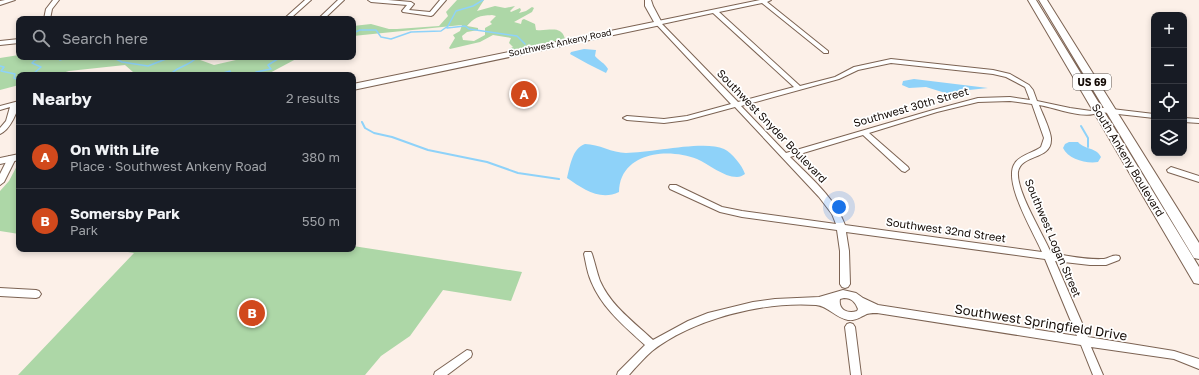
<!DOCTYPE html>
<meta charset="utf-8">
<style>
body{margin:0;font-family:"Golos Text",sans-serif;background:#242831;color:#f1f3f6}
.controls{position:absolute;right:12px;top:12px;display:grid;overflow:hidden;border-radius:8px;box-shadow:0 2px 6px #0003}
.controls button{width:36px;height:36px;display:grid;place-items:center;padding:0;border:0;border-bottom:1px solid #363941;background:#171b24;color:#f1f3f6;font:20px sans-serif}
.you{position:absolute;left:839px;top:207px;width:14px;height:14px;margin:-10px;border:3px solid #fff;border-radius:50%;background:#1a73e8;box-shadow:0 0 0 6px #1a73e833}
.badge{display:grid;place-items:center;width:26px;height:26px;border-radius:50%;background:#d1491c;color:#fff;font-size:13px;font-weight:700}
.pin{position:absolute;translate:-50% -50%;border:2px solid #fff;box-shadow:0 1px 4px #0006}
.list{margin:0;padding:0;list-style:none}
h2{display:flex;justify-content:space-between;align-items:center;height:52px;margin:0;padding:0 16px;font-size:17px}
h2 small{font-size:13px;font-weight:400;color:#9ea1a6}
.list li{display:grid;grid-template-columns:26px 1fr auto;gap:12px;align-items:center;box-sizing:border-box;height:64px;padding:0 16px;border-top:1px solid #363941}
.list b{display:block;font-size:15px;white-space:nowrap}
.list p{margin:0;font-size:13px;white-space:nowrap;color:#9ea1a6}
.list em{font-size:13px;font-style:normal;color:#9ea1a6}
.icon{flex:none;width:22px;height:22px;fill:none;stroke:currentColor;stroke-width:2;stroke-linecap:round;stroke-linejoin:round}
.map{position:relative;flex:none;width:1199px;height:375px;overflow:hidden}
.search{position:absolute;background:#171b24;box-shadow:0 2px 6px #0003;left:16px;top:16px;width:340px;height:44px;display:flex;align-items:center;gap:10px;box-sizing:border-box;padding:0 14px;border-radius:8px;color:#9ea1a6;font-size:15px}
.panel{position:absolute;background:#171b24;box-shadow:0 2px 6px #0003;left:16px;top:72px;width:340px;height:180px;border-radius:8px}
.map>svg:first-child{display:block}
</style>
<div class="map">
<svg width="1199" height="375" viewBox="0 0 1199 375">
<rect width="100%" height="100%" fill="#fcf0e8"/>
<path fill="#add7a7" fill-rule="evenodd" d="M457,0H484L477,11L495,6L505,8L515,6L510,11L511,12L520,8L521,10L519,13L526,11L532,7L534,8L532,12L514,22L521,24L522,20L524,19L535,24L536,30C547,32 561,24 565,39L512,50L509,49L513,47L509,43L511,38L493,35L480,42L450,49L449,48L455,38L453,35L460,31L462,25L353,36V26L371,24L389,29H397L439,26L448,16L446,12ZM492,15L496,16L490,22L492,24L485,28V35L474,41L463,40L462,36L467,32L478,30V28L467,26C476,16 479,16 492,15Z
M19,55V57H192L214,65L249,57H293L296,59L266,75H138L139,73L133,72L125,65L69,71L56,75H19V85L0,90V58Z
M19,162V234L0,231V191L9,181Z
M353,246L522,272L511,301L443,290L410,336L381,356L365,375H18L134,253L110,249H353Z"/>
<path fill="#8ed2f9" d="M584,49L596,50L595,56C599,61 605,63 608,69L606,73C594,67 582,61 570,54L571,52Z
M914,79L988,88L969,90L959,96H955L926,87L909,88L902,85L903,81Z
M1069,142H1078C1085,150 1096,147 1101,157L1098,162C1086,164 1068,159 1063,148L1065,144Z
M585,144C599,144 612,153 626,153C651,153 704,140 724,149C732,153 742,165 745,174C742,176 740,177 737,177C723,177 709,164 697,159C673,150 635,150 622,177C620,181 619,187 619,192C600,201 583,189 567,178C570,167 572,148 585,144Z"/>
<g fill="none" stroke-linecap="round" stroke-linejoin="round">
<path stroke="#8ed2f9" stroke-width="1.5" d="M447,28L465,26L469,29L517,36L525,44
M353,33L360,30H376L381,37L391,39L411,32L441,31L448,26L456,11L473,6L483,0
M58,57L60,60L69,57
M112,57L122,62L148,66L166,59L197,57C190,66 177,66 170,75
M0,66L4,67L1,71L15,74L14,78L19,80
M32,75L41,67L32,63L35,60L45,57
M216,75L230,71L231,75
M252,75L256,72L271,69L268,65L281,57"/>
<path stroke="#8ed2f9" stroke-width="2" d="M362,122L365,128L374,133L392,137L428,150L487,162L518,173L559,179
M1081,126L1088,138V147"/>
<defs>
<path id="minor" d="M5,0H15L0,5V1Z
M53,0H59L52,9L50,19H44L46,9Z
M305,0H311L292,17L297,19H286V17Z
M338,0H344L324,19H318Z
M368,0H388L411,2L414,4L409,10L430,12L440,0H446L433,15L431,16L403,12L402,11L407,5L371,2Z
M760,0H771L767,2L828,51V53H824L762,3L719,12L800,86L835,77L854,67L891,59L993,70L1010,74L1029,85L1033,90L1037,101L1070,108L1091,111L1093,108L1095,107L1154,114V118L1100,112C1084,120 1057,108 1039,105C1042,113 1052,133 1051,140C1051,160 1021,154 1018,172C1016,191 1043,234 1051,253C1068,256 1086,260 1104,259C1109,258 1113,254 1119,256L1120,258L1119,260L1106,265H1090L1055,261L1088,337L1174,351L1199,359V369L1174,359L1091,347L1103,375H1093L1081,345L877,313C874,313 868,313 865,315C860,317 856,321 848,320C836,318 828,306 816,305C764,301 693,319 652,351C644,358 636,367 629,375H617L618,372L645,345C624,326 602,308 591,281C587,272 586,263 584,254L585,252H591L592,254C595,263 597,273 600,281C611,306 634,322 653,340L688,321L708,313L753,302L775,299L819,297L843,290L856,293L863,298L878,305L1077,336L1045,259L846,232L849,251L850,284L848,287L845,288L842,287L840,284V251L837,230L742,217L720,212L670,189L669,187L670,185H676L722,207L742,211L836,224L832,214L819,197L735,107L687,120L664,123L627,120L623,118L627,116L664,119L687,116L731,104L655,23L658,21ZM713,13L794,87L738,102L662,24ZM891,63L993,74L1006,77L1025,87L1030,100L1010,97L978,98L933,110L786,153L741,106L839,79L858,70ZM1010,101L1032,104L1044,138L1041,147C1033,153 1020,155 1015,163C1002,181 1034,233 1042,252L845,225C835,198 810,177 790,157L863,135L902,171L905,172L909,169L908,167L869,133L937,112L978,102ZM844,298C852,298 855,302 858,309L857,311C848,314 838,310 840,299Z
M19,39V43L0,45V41Z
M19,101C19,110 10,130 0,134V128L6,121L10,107L0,110V106Z
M1184,118L1199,119V123L1184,122Z
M9,156H15L16,158L4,182L0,185V174Z
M1171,167L1199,176V182L1168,172L1167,170Z
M0,288L36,290L39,291L41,294L39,297L36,298L0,296Z
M850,323L853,324L855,327L861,375H851L845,327L847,324Z
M467,350L471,351L472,354L471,357L447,375H434L435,372Z"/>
<path id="tertiary" d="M645,0H651L653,6L662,23L661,25L353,90V84L654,22L645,6Z
M19,154V160L0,164V158Z"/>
<path id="primary" d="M1028,0H1036L1199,267V284L1194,283Z
M1039,0H1047L1199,243V259L1194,258Z"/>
</defs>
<use href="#minor" stroke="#7c6353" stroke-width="2"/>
<use href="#tertiary" stroke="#7c6353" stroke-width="2"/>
<use href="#primary" stroke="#7c6353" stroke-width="2"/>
<use href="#minor" fill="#fff" fill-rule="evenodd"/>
<use href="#tertiary" fill="#fff" fill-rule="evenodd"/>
<use href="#primary" fill="#fff" fill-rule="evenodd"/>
</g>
<g text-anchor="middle" stroke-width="3.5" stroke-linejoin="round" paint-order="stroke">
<g font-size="9" fill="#140b06" stroke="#fff">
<text transform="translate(560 43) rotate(-12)" y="3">Southwest Ankeny Road</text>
</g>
<rect fill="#fff" stroke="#5a5451" stroke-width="1" x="1073" y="74" width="38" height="16" rx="3"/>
<g font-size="10" font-weight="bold" fill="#140b06">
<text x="1092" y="86">US 69</text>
</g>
<g font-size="11" fill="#140b06" stroke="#fff">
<text transform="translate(911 107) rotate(-16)" y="4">Southwest 30th Street</text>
<text transform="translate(772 126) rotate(46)" y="4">Southwest Snyder Boulevard</text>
<text transform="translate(1128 160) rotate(59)" y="4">South Ankeny Boulevard</text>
<text transform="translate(946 230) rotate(8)" y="4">Southwest 32nd Street</text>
<text transform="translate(1053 238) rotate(67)" y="4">Southwest Logan Street</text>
</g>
<g font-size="13" fill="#140b06" stroke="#fff">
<text transform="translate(1041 322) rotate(9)" y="5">Southwest Springfield Drive</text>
</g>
</g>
</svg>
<div class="controls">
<button>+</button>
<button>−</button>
<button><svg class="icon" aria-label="locate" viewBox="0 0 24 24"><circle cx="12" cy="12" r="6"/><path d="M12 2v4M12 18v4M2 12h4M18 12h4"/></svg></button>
<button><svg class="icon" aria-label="layers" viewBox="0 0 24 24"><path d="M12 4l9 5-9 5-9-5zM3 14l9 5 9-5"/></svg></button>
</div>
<div class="you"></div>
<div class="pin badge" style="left:524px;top:94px">A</div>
<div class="pin badge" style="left:252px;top:313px">B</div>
<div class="search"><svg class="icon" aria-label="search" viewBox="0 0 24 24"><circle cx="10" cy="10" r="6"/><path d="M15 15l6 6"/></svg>Search here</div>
<section class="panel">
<h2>Nearby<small>2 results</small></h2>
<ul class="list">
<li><span class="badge">A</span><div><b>On With Life</b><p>Place · Southwest Ankeny Road</p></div><em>380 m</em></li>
<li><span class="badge">B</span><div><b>Somersby Park</b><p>Park</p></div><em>550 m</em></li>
</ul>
</section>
</div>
